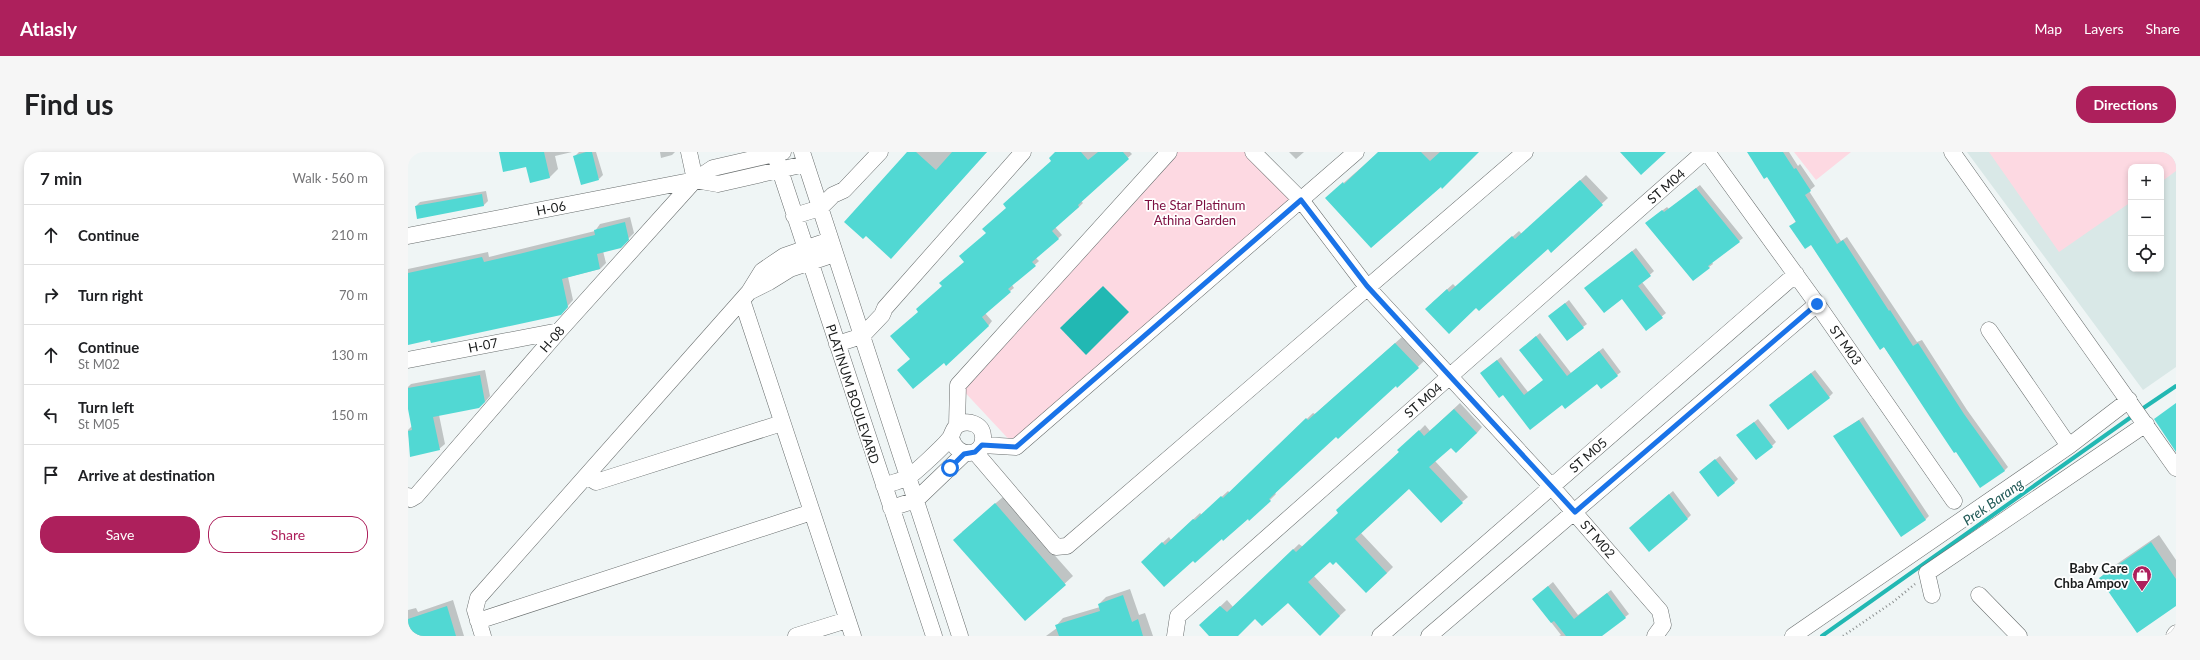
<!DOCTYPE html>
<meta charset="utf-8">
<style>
body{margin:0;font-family:Lato,sans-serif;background:#f6f6f6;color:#202124}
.controls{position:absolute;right:12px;top:12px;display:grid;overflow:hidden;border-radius:8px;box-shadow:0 2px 6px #0003}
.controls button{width:36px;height:36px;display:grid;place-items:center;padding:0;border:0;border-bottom:1px solid #e0e0e0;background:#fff;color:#202124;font:20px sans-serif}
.stop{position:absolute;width:12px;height:12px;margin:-9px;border:3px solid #1a73e8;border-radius:50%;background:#fff}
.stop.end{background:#1a73e8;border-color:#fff;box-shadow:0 1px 4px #0008}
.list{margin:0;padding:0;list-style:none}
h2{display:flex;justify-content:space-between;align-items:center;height:52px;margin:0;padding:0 16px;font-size:17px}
h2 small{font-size:13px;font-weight:400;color:#757577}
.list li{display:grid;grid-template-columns:26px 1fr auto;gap:12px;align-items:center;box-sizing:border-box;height:60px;padding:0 16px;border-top:1px solid #e0e0e0}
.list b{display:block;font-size:15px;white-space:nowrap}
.list p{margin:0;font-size:13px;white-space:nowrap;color:#757577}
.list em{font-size:13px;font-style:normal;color:#757577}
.actions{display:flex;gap:8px;padding:12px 16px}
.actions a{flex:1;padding:9px 0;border:1px solid #ad205c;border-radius:16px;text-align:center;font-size:14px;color:#ad205c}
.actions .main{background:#ad205c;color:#fff}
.icon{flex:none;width:22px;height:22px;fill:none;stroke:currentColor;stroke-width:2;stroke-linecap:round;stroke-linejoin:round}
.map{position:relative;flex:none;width:1768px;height:484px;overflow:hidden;border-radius:16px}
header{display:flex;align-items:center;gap:24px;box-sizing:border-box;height:56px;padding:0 20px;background:#ad205c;color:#fff}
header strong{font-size:19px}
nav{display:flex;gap:22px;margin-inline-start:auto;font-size:14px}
.intro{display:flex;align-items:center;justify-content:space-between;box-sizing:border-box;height:96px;padding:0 24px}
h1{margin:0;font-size:28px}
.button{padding:10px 18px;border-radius:16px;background:#ad205c;color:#fff;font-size:14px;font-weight:700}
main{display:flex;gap:24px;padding:0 24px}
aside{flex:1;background:#fff;border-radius:16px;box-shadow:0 2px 6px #0003}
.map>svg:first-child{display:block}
</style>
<header>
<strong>Atlasly</strong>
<nav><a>Map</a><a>Layers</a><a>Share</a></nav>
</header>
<div class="intro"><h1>Find us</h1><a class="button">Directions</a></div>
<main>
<aside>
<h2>7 min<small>Walk · 560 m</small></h2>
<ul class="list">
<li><svg class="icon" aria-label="ahead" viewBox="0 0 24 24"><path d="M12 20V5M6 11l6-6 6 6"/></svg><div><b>Continue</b></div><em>210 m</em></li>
<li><svg class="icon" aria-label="right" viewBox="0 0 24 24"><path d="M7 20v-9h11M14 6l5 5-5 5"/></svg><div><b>Turn right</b></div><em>70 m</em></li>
<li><svg class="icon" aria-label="ahead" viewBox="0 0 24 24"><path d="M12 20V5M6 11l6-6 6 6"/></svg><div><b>Continue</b><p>St M02</p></div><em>130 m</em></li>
<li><svg class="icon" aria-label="left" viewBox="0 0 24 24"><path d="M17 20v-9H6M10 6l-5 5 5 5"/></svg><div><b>Turn left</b><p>St M05</p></div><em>150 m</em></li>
<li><svg class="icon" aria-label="arrive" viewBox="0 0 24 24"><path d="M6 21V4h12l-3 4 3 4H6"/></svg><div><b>Arrive at destination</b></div></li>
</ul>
<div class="actions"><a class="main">Save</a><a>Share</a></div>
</aside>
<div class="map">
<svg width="1768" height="484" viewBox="0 0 1768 484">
<rect width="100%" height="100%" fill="#eff5f5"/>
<path fill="#d9e8e7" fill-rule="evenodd" d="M1559,0H1768V215L1735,238ZM1723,15H1753V117H1723Z"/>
<path fill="#fdd9e2" d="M761,0H845L893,48L608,295L550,233Z
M1386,0H1443L1408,28Z
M1581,0H1768V19L1753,30V15H1723V50L1651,100Z"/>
<path fill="#22b8b3" d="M695,134L721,160L678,203L652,176Z"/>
<path fill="#0003" d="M92,0H164L147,4L150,17L142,25L123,29L119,13Z
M171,0H188L195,23L191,27L167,4Z
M252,0H267L264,3L253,6Z
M500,0H579L458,83Z
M648,0H722L724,2L673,49L675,51L671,55L647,75L654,83L628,106L631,109L604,133L606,136L602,139L577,161L584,169L581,173L536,210L503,207L511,159L557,110L599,56L644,9Z
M881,0H896L888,7Z
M971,0H1070L1033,34L923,42Z
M1346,0H1381L1390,14L1392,12L1407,34L1401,39L1433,89L1439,85L1509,190L1514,188L1559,258L1600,315L1596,319L1549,298L1403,92L1383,74L1388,69Z
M1178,23L1200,46L1143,99L1140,96L1068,155L1024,151L1045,132L1048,135L1111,79L1114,82Z
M1292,33L1335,86L1304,110L1305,112L1301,115L1243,67L1259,55L1261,57Z
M78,39L80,49L76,53L10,66L8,54L12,50Z
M222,65L226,81L218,89L195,99L198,111L192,117L160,125L165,148L158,156L0,192V117L80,100L81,105L187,79L192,72Z
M1228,96L1246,119L1234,130L1258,161L1238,177L1214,146L1182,133Z
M1161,148L1179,172L1175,175L1145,161Z
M1132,181L1163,221L1195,196L1213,220L1209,223L1189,231L1154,251L1095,241L1073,221L1093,205L1120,240L1136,228L1112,198Z
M994,185L1016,209L990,234L988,232L928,283L867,341L868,342L862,348L815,388L814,386L785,407L740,404L761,385L763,388L792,361L794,363L820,339L822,341L905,261L907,262Z
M77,218L82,244L77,250L31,263L37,292L31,297L3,303L0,278L4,274L0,252V235L3,232Z
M1407,218L1425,241L1421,245L1366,249Z
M1052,251L1074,275L1069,281L1043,294L1027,309L1060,345L1054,350L1001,336L953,381L985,415L979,421L958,440L928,408H922L905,423L938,458L911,483L880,449L847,466L828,484H802L798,468L819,448L825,455L891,392L895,395L932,361L1017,273L1022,279Z
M1455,265L1521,364L1517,368L1427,284Z
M1350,267L1368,290L1364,294L1334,280Z
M1312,304L1330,327L1326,331L1292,320Z
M1265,339L1283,363L1280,366L1226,372Z
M595,345L665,424L617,468L554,380Z
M1751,383L1768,408V453L1692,426L1700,418Z
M1145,430L1170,463L1203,438L1221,462L1193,484H1151L1153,483L1125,447Z
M722,437L731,463L737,461L745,484H638L649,476L648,474L655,466L692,455L691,452L698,445Z
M45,448L56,484H0V458L8,456L10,460Z"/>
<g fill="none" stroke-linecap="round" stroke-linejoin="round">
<path stroke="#22b8b3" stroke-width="4" d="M1731,259L1768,234
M1414,484L1726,263"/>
</g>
<path fill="#51d8d3" d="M91,0H136L142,26L122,31L118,15L95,20Z
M178,0H184L191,28L173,33L165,4Z
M499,0H508L528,18L544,0H579L483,107L458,84L455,87L436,70Z
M647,0H673L680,8L690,0H715L721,7L670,53L671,55L644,79L651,87L624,110L628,114L600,137L603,140L574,165L581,174L538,214L536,211L505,237L489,218L502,207L482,184L510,160L508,157L534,134L531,131L556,110L551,104L578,81L574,77L598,56L595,52L643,9L641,6Z
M970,0H1013L1022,9L1032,0H1071L1034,37L1033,35L963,96L917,46L935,30L936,32Z
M1212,0H1258L1233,23Z
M1339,0H1375L1386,17L1388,16L1403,39L1397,43L1429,92L1435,88L1481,159L1482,158L1505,194L1510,191L1556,262L1597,319L1572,336L1548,300L1546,301L1522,265L1476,195L1472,198L1403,93L1397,97L1381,74L1388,70L1359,25L1356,27Z
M1172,28L1195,53L1143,101L1140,97L1071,159L1068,156L1041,182L1017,157L1039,137L1041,140L1104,84L1107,87Z
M1288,36L1332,90L1300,114L1302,116L1285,129L1237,71L1254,58L1256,60Z
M74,42L76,54L9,67L7,54Z
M217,70L221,88L213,96L189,102L192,117L154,127L160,155L153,163L23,191L22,188L0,193V121L74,105L76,110L111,102L187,83L186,78Z
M1224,99L1243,124L1230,134L1255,166L1238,179L1214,147L1196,161L1176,136Z
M1157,151L1176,176L1159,189L1140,164Z
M1128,184L1159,224L1191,199L1210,224L1193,237L1189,232L1157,257L1154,253L1122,278L1095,243L1091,246L1072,221L1089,208L1116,243L1135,228L1111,198Z
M987,191L1011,216L989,236L988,234L930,287L928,285L861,347L863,349L841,369L840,367L815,389L814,387L787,411L785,409L756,435L733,410L754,390L757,393L785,367L787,368L813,344L815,346L898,266L900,268Z
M1403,221L1422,246L1380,278L1361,253Z
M72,223L77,250L71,256L25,265L32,298L2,305L0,279L4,278L0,257V236Z
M1768,251V300L1746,267Z
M1046,257L1069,281L1048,301L1043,296L1021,315L1055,351L1033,371L1001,337L947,387L979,421L958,441L928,410L925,413L922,410L900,430L932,464L912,484L880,451L854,474L847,467L830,484H801L791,473L812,454L819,460L885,397L888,400L930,361L928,358L991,300L989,298L1011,278L1016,284Z
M1451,268L1518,368L1493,385L1425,284Z
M1346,270L1365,295L1348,308L1328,283Z
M1307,307L1327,331L1310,345L1291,320Z
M1261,342L1280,367L1241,400L1221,376Z
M587,351L658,433L617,469L545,388Z
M1743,390L1768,427V454L1729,481L1691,426Z
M1140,434L1166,467L1199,441L1218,466L1194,484H1158L1146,469L1143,471L1124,447Z
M715,443L724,470L730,467L735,484H651L647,473L692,459L690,452Z
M39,454L48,484H0V467Z"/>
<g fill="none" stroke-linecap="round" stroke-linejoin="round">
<defs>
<path id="minor" d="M281,0L287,28
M366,0L526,484
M394,0L552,484
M845,0L893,48L959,135L1144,335L1252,459L1255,473L1247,484
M1299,0L1409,152L1546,349
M1544,0L1768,316
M386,64L412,56L425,43L436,38L472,0
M0,84L287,28L310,32L397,12
M341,140L361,130L382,117L427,102
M334,148L445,484
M1581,178L1661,294
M429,192L454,184L474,163L477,156L615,0
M0,208L151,179
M549,273L550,233L761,0
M574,293L608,295L948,0
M567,300L648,395L659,394L1117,0
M178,324L188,330L374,271
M476,334C483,331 492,329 499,326C506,322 537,293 542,286C545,281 545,276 550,273C560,267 574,272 575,284C577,305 548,308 543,285
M0,344L3,347L8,344L151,179L287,28L305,16L375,0
M483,356L508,348L556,302
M1524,443L1519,421L1738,272
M1571,443L1611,484
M70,469L404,360
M75,484L67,458L70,446L341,140L354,119L376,104L422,88
M388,484L439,468
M767,484L770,464L1296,0
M972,484L1388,122
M1021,484L1409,152
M1385,484L1661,294L1721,248
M1766,484L1768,481"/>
</defs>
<use href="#minor" stroke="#686d6d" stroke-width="17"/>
<path stroke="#898d8d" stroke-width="2.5" stroke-dasharray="1 3" stroke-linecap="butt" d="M1435,484L1485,450L1507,432"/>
<use href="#minor" stroke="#fff" stroke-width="16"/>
</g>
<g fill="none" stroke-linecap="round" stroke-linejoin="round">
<path stroke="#1a73e8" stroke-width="5" d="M542,316L556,302L567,300L574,293L608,295L893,48L959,134L1167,360L1409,152"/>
</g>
<defs>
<symbol id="shop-pin" viewBox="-11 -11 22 30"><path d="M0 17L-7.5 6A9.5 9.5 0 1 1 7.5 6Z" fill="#ad205c" stroke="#fff"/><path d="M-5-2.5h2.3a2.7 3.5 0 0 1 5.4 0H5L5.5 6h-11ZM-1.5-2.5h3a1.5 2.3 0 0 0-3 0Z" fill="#fff"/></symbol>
</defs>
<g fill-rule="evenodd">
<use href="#shop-pin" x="1723" y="412" width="22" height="30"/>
</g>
<g text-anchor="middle" stroke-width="3.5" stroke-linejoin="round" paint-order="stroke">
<g font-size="13" fill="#1a1c1c" stroke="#fff">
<text transform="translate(1258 34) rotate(-41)" y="5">ST M04</text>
<text transform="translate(143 56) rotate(-11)" y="5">H-06</text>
<text transform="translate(144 187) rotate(-49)" y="5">H-08</text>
<text transform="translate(75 193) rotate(-11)" y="5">H-07</text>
<text transform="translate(1438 193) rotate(55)" y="5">ST M03</text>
<text transform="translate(445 242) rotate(72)" y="5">PLATINUM BOULEVARD</text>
<text transform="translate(1015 248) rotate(-41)" y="5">ST M04</text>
<text transform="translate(1180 303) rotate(-41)" y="5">ST M05</text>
<text transform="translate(1190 387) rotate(49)" y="5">ST M02</text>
</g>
<g font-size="13" fill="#7c0d3f" stroke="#fff">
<text x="787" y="58">The Star Platinum<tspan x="787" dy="15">Athina Garden</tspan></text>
</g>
<g font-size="13" font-weight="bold" fill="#1a1c1c" stroke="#fff" text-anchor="end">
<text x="1720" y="421">Baby Care<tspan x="1720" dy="15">Chba Ampov</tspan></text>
</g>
<g font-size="14" font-style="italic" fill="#215a57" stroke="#fff">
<text transform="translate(1585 350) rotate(-35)" y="5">Prek Barang</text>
</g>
</g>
</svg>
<div class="controls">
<button>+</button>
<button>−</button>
<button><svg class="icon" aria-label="locate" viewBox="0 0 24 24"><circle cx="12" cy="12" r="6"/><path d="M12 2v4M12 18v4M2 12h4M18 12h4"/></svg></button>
</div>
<div class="stop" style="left:542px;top:316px"></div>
<div class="stop end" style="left:1409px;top:152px"></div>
</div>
</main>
